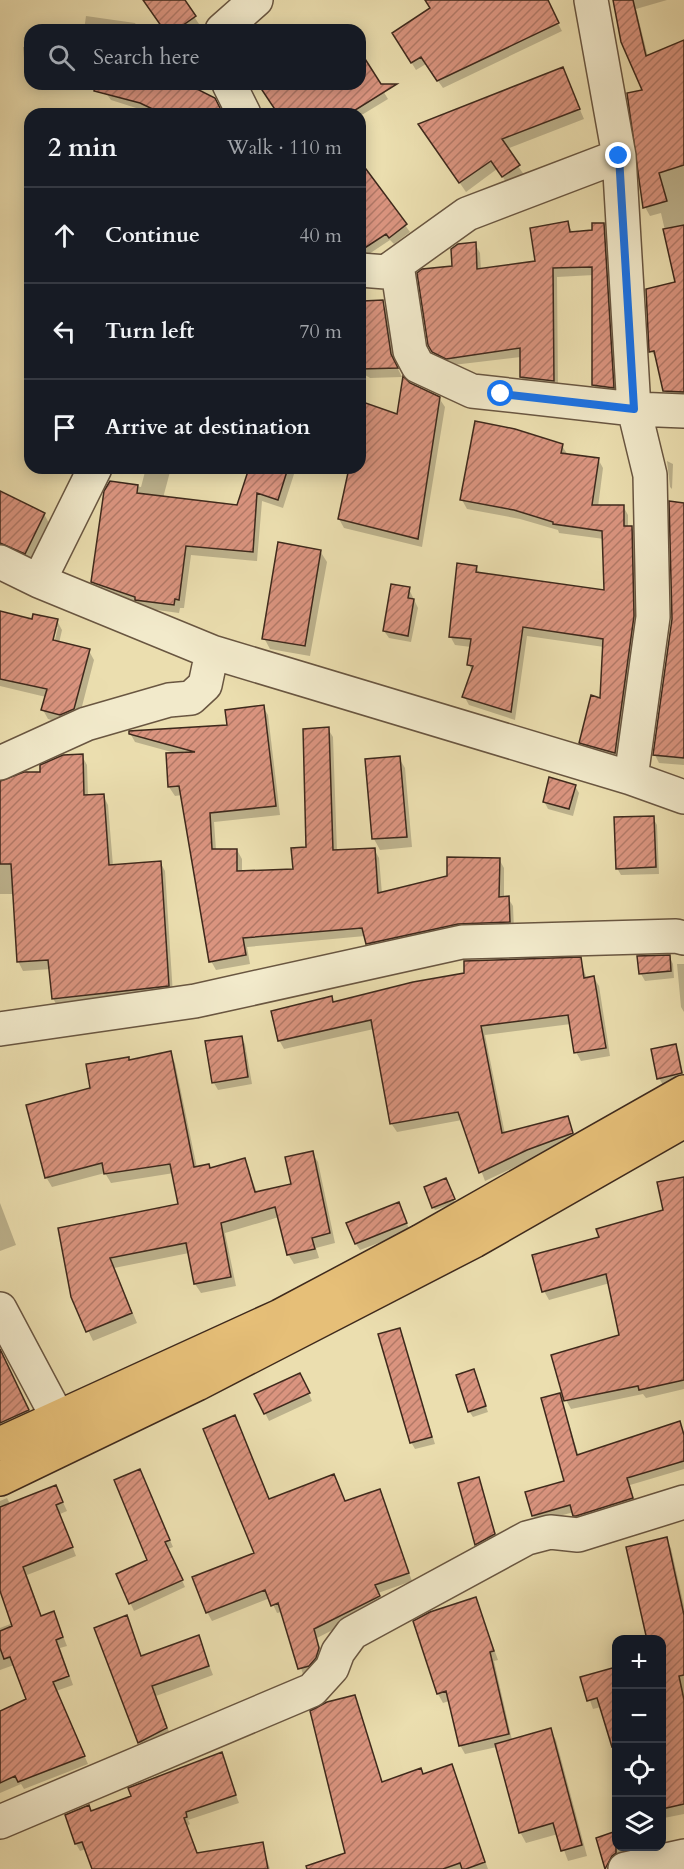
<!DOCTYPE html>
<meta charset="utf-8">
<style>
body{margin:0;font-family:Cardo,serif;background:#20242c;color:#f1f3f6}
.controls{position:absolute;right:18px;bottom:18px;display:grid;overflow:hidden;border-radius:12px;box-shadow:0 3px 15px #0003}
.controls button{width:54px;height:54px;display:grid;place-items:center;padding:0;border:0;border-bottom:2px solid #363941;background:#171b24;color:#f1f3f6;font:30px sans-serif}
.stop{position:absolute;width:18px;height:18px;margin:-14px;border:4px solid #1a73e8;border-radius:50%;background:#fff}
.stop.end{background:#1a73e8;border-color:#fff;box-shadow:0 2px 6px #0008}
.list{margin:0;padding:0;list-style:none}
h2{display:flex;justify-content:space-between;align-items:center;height:78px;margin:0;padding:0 24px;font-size:26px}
h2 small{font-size:20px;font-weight:400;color:#9ea1a6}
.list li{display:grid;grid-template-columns:39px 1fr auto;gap:18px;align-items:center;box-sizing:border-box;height:96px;padding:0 24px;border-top:2px solid #363941}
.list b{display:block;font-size:22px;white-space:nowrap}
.list em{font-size:20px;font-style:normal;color:#9ea1a6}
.icon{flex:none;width:33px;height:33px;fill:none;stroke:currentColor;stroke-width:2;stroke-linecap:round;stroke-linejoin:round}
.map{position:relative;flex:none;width:684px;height:1869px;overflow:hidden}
.search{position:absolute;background:#171b24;box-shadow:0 3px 15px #0003;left:24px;top:24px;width:342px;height:66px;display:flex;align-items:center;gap:15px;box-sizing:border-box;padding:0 21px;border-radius:18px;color:#9ea1a6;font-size:22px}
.panel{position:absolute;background:#171b24;box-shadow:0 3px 15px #0003;left:24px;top:108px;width:342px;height:366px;border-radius:18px}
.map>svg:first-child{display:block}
</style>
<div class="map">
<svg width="684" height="1869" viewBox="0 0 684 1869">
<defs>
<pattern id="building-hatch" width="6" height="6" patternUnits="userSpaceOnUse" patternTransform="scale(1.5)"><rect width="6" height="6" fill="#da947f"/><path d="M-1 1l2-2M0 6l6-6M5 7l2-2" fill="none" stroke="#b27967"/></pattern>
</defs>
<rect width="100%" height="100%" fill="#ebdeaf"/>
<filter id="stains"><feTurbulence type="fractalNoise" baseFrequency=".00333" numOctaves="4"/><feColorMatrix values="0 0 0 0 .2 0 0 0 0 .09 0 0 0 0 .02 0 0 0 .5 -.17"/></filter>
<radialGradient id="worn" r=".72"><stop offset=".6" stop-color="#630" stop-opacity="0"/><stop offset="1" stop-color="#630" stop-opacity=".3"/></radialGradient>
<path fill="#0003" fill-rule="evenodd" d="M145,0H183L201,27L197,30H164Z
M424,0H546L562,31L443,88L426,64L416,70L398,41L431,9Z
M614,0H667L636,9L648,57L684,42V400H670L665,391L658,360L651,351L677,284L661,213L650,216L645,207L644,91L623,41Z
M86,16L135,23L139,30H84Z
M23,47H30V77L25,70Z
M361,55L388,99L360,116V114H279L260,84H360Z
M562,68L584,119L507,149L524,175L509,186L497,169L466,192L426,134Z
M109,84H183L222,114H155L111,100L106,93Z
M360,164L410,232L394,244L390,240L360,260Z
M567,223L573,233L594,232L603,224L608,233L618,396L599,394L594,385V275L557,277L558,389L527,386L521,377V357L453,365L438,360L429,345L453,267L475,244L480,253L481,270L537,262Z
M360,300L381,302L387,311L396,365L402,377L370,378L360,372Z
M409,384L439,398L445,407L422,547L344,528L339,519L349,473L335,468H360V403L398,416Z
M562,446L568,455L598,459L603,468L598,507L623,506L628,515V527H631L637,536L639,626L620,761L586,752L581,743L602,700L604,647L527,636L515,720L469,705L464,696L472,671L469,664L471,647L455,645L450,636L476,567L480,574L606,592L604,539L559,533L558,530L520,519L467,509L462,500Z
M667,461L673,464L672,489L670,487Z
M146,468H171L163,498L238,507L251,468H296L283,508L262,501L257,561L191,555L184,608H180L179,613L142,608L98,591L93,582L110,482L141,487Z
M0,492L44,514L49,523L31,562L0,551Z
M684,504V765L659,763L655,755L673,619Z
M320,551L327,562L310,656L270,649L264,638Z
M409,589L418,608L411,642L389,638L384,631Z
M0,613L33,620L57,621L62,630L59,643L89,651L94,660L79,718L66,724L48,719L43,710L46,697L0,686ZM55,627H58L53,648L50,647Z
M263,707L268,715L280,815L214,822L216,850H237L242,859V872L295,870L307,848L328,729L333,737L337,852L374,849L379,858L382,894L448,877L499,859L504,868V898H508L513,906L514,930L372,952L365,936L247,947L250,964L216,970L211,961L182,795L175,796L169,787L175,753L135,742L130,733L228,726Z
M82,756L87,765L88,796L103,795L108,805L113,866L160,862L165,871L173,995L58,1008L53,998L51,969L23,971L18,961L14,894H0V783L42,774Z
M399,758L405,768L412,847L380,850L374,839L367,760Z
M575,786L579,793L573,816L548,809L544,801Z
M653,818L657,825L659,874L621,875L617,868Z
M669,956L673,964L674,978L645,981L641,974L639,957Z
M580,959L587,979L594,978L599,986L610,1056L581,1061L576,1052L571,1024L485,1035L505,1134L567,1117L577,1142L532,1159L485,1181L462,1120L397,1132L391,1123L374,1029L284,1049L279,1040L331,998L334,1004Z
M677,964H684V1012L681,1007Z
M241,1037L245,1044L252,1084L218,1090L214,1083L207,1043Z
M675,1045L679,1052L684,1081L663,1085L659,1078Z
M170,1053L175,1063L197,1168L210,1170L245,1159L257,1193L293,1185L312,1153L318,1162L335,1243L316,1248L319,1258L294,1264L288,1254L279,1217L225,1233L236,1286L201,1293L195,1284L189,1253L114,1268L137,1323L93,1341L72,1296L60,1229L180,1206L174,1173L111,1183L105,1173L52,1187L46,1177L92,1089L128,1058L130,1061Z
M684,1178V1389L646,1398L643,1394L571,1409L566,1400L621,1336L610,1283L549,1300L544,1291L601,1238L665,1211Z
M447,1183L455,1203L435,1210L433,1207Z
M0,1203L16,1245L0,1251Z
M399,1204L410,1231L360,1250L356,1244Z
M399,1330L435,1444L415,1449L411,1442Z
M0,1353L33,1419L0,1435Z
M473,1371L488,1412L473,1417L469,1411Z
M304,1382L312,1401L269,1421L256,1395Z
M560,1394L579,1457L679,1423L684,1432V1469L630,1485L636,1505L579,1522L574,1512L537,1522L533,1515L566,1482Z
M239,1426L270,1500L334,1476L345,1502L379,1490L412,1581L378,1593L383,1604L317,1638L323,1658L304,1677L282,1612L277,1613L270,1598L212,1621L207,1612L256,1554Z
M143,1478L173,1547L168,1549L185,1587L134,1611L117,1575L149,1561Z
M478,1478L498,1541L480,1550L460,1484Z
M56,1487L67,1511L60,1514L76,1556L27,1575L42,1617L54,1613L67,1646L60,1648L73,1685L56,1691L88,1764L24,1789L21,1784L0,1793V1712L27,1700L14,1665L0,1670V1628L13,1623L0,1586V1501L7,1498L10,1504Z
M666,1539L671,1548L684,1606V1814L664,1818L665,1822L662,1823V1640Z
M476,1599L498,1660L494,1661L512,1740L550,1730L556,1740L587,1856L568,1861L558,1834L526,1843L520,1832L497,1747L465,1754L460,1745L449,1701L443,1703L438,1694L415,1622Z
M126,1617L142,1657L198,1637L213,1675L156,1696L171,1737L144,1752L96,1628Z
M616,1668V1757L601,1707L593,1709L582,1678Z
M354,1697L383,1784L451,1766L488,1869H304L341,1862L347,1854Z
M221,1754L239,1803L188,1820L190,1824L187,1826L198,1854L262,1843L270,1869H93L86,1849L80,1851L76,1844L89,1806L92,1812L133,1796Z
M616,1832V1846H631L632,1851L605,1860L597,1839Z"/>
<path fill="url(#building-hatch)" stroke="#3e291c" stroke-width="1.5" d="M143,0H185L196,16L176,30H164Z
M425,0H548L559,23L437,81L421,57L411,63L392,33L430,8Z
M613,0H633L646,56L684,40V165L659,173L667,201L643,208L627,93L642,90L621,42Z
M360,51L381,84H397L349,114H278L258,84H360Z
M563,67L580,109L502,139L520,165L502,177L491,161L459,183L418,124Z
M95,84H187L215,98L223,114H163L140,103L94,91Z
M360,161L407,224L389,238L386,234L360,251Z
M568,221L570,232L592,230V223H604L614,388L592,385V267L553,268L554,381L520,377V348L446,359L432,352L428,345L417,273L422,269L452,266L451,249L458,244L476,242L477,269L535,261L530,228Z
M684,225V392L663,391L654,351L649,352L646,289L675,282L663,229Z
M383,300L391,354L398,368L360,369V347L364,348L363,301Z
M403,376L410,383L440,397L418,539L338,519L349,468H360V401L397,414Z
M475,421L515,429L563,444L561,453L599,458L592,505H624V526H632L634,616L615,753L579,743L591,695L600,698L603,639L523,627L511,712L462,697L473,666L467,665L471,639L449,637L457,563L477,566L476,572L604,590L602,531L553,524V522L514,510L460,500Z
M249,468H288L278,500L257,493L253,552L186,546L179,600L175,599L174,605L135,600V597L91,582L104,491L110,481L138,485L137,493L237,505Z
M0,491L45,513L25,554L0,543Z
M669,501L684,503V758L653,755L672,619Z
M278,542L321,550L305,646L262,639Z
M391,584L410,587L408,598L414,599L408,636L383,631Z
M0,611L32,619L33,614L58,619L53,640L90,649L74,709L60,715L41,710L47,689L0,679Z
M264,705L276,806L210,813L212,849H237V871L293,869L291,848L306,847L303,729L329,727L333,850L375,848L378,893L447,876V857L500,858L499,897L509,896L510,922L458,924L366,944L362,928L243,938L246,955L209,962L179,786L168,787L166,753L195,752L129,734V731L227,725L225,710Z
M83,754L84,795L104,794L109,865L161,861L169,986L52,999L48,960L17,962L11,864H0V781L24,772H40V765L63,755Z
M400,756L407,837L372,839L365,759Z
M549,777L576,785L569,809L543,802Z
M654,816L656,867L616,869L614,817Z
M670,955L671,971L639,974L637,956Z
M581,957L584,978L594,976L606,1048L574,1053L568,1015L481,1026L502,1133L568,1116L573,1133L527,1150L479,1173L458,1112L390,1124L371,1020L278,1041L271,1011L332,996L333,1002L413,982L464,973V961Z
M242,1036L248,1077L212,1083L205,1041Z
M676,1044L682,1073L657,1079L651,1049Z
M171,1051L194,1167L209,1164L210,1168L245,1158L255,1192L291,1184L285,1157L313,1151L330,1233L312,1238L315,1249L287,1255L275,1207L221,1223L231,1277L194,1284L186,1243L110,1258L132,1313L86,1332L71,1297L58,1228L178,1204L170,1164L104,1174L102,1163L45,1178L26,1105L90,1088L86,1064L129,1057V1060Z
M684,1177V1380L639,1390L638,1386L564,1401L551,1355L619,1335L606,1274L542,1292L532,1255L599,1237L596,1229L663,1210L657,1182Z
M446,1178L455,1199L432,1208L424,1187Z
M399,1202L407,1223L355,1244L346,1223Z
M400,1328L432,1437L410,1443L378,1334Z
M0,1349L29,1410L0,1423Z
M474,1369L486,1406L468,1412L456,1375Z
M300,1373L310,1393L264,1414L254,1394Z
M560,1393L577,1455L680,1421L684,1435V1461L627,1478L633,1498L576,1516H573L570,1505L532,1516L525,1492L564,1481L541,1398Z
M235,1415L269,1499L334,1474L345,1501L380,1489L409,1573L375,1585L380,1596L314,1629L319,1648L316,1658L309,1666L298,1669L278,1603L271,1606L265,1590L206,1613L192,1577L254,1553L203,1429Z
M140,1469L170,1540L165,1542L183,1580L129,1604L116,1574L147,1560L114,1480Z
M479,1477L495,1534L475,1545L458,1483Z
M56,1485L63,1502L56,1505L73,1547L23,1567L41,1616L54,1611L63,1637L56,1640L69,1676L53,1682L85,1756L18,1782L15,1776L0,1783V1711L26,1699L10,1657L4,1659L0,1648V1631L12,1626L0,1591V1507Z
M667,1537L684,1615V1675L679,1676L684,1700V1804L662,1809V1640H647L626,1547Z
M476,1597L494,1651L490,1652L509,1734L459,1746L446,1691L437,1694L413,1621L430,1612Z
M127,1615L141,1656L199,1635L209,1666L152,1686L167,1728L138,1743L94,1628Z
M616,1667V1746L612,1747L597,1698L587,1701L580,1677Z
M355,1695L382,1782L421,1768L423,1774L452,1764L485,1862L466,1869H462L460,1863L443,1869H307L306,1866L345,1853L310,1711L327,1702Z
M551,1728L582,1845L561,1851L553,1823L519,1833L495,1744Z
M222,1752L236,1795L186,1812L187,1817L184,1818L197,1853L263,1842L268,1869H92L82,1842L75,1844L65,1815L89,1805L91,1811L131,1796L128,1788Z
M616,1831V1853L612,1856L605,1869L596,1838Z"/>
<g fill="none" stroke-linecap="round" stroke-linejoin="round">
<defs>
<path id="minor" d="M591,0L619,156L634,409L650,475L653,617L631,778
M222,30L256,0
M229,84L244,114
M397,265L410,351L418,366L472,391L634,409L684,411
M360,270L386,272L467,214L619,156
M0,562L39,581L212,652L631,778L684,797
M39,581L95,468
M0,763L86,724L169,700L191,698L205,685L212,652
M0,1029L195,1001L462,942L676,936L684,938
M0,1309L58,1418
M0,1822L312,1690L332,1668L338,1652L352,1633L527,1538L550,1532L578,1535L684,1502
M625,1869L684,1856"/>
<path id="major" d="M0,1444L280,1316L421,1241L684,1092
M0,1479L197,1384L474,1241L684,1121"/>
</defs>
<use href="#minor" stroke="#695641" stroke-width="36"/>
<use href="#major" stroke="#3e291c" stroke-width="36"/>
<use href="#minor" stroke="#f2eacb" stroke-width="33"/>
<use href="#major" stroke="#e6bf78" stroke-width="33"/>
</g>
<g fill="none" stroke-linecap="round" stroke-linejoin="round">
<path stroke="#1a73e8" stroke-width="8" d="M501,394L634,409L619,156"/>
</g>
<rect width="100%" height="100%" filter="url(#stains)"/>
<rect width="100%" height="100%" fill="url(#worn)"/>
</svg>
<div class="controls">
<button>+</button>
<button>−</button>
<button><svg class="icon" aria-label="locate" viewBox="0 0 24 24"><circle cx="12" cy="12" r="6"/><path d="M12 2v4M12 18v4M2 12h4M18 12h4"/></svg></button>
<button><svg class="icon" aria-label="layers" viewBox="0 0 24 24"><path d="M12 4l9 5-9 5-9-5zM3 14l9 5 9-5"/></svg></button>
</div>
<div class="stop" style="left:501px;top:394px"></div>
<div class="stop end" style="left:619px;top:156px"></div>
<div class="search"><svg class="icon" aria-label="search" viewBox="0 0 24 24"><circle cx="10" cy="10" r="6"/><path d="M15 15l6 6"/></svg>Search here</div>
<section class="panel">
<h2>2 min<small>Walk · 110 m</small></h2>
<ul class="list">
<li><svg class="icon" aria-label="ahead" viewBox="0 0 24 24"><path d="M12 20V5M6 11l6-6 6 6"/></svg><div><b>Continue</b></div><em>40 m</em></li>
<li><svg class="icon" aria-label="left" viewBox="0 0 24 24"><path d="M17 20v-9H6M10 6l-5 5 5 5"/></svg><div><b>Turn left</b></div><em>70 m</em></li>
<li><svg class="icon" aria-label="arrive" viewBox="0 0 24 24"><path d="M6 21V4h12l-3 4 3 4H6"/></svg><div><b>Arrive at destination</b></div></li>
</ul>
</section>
</div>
